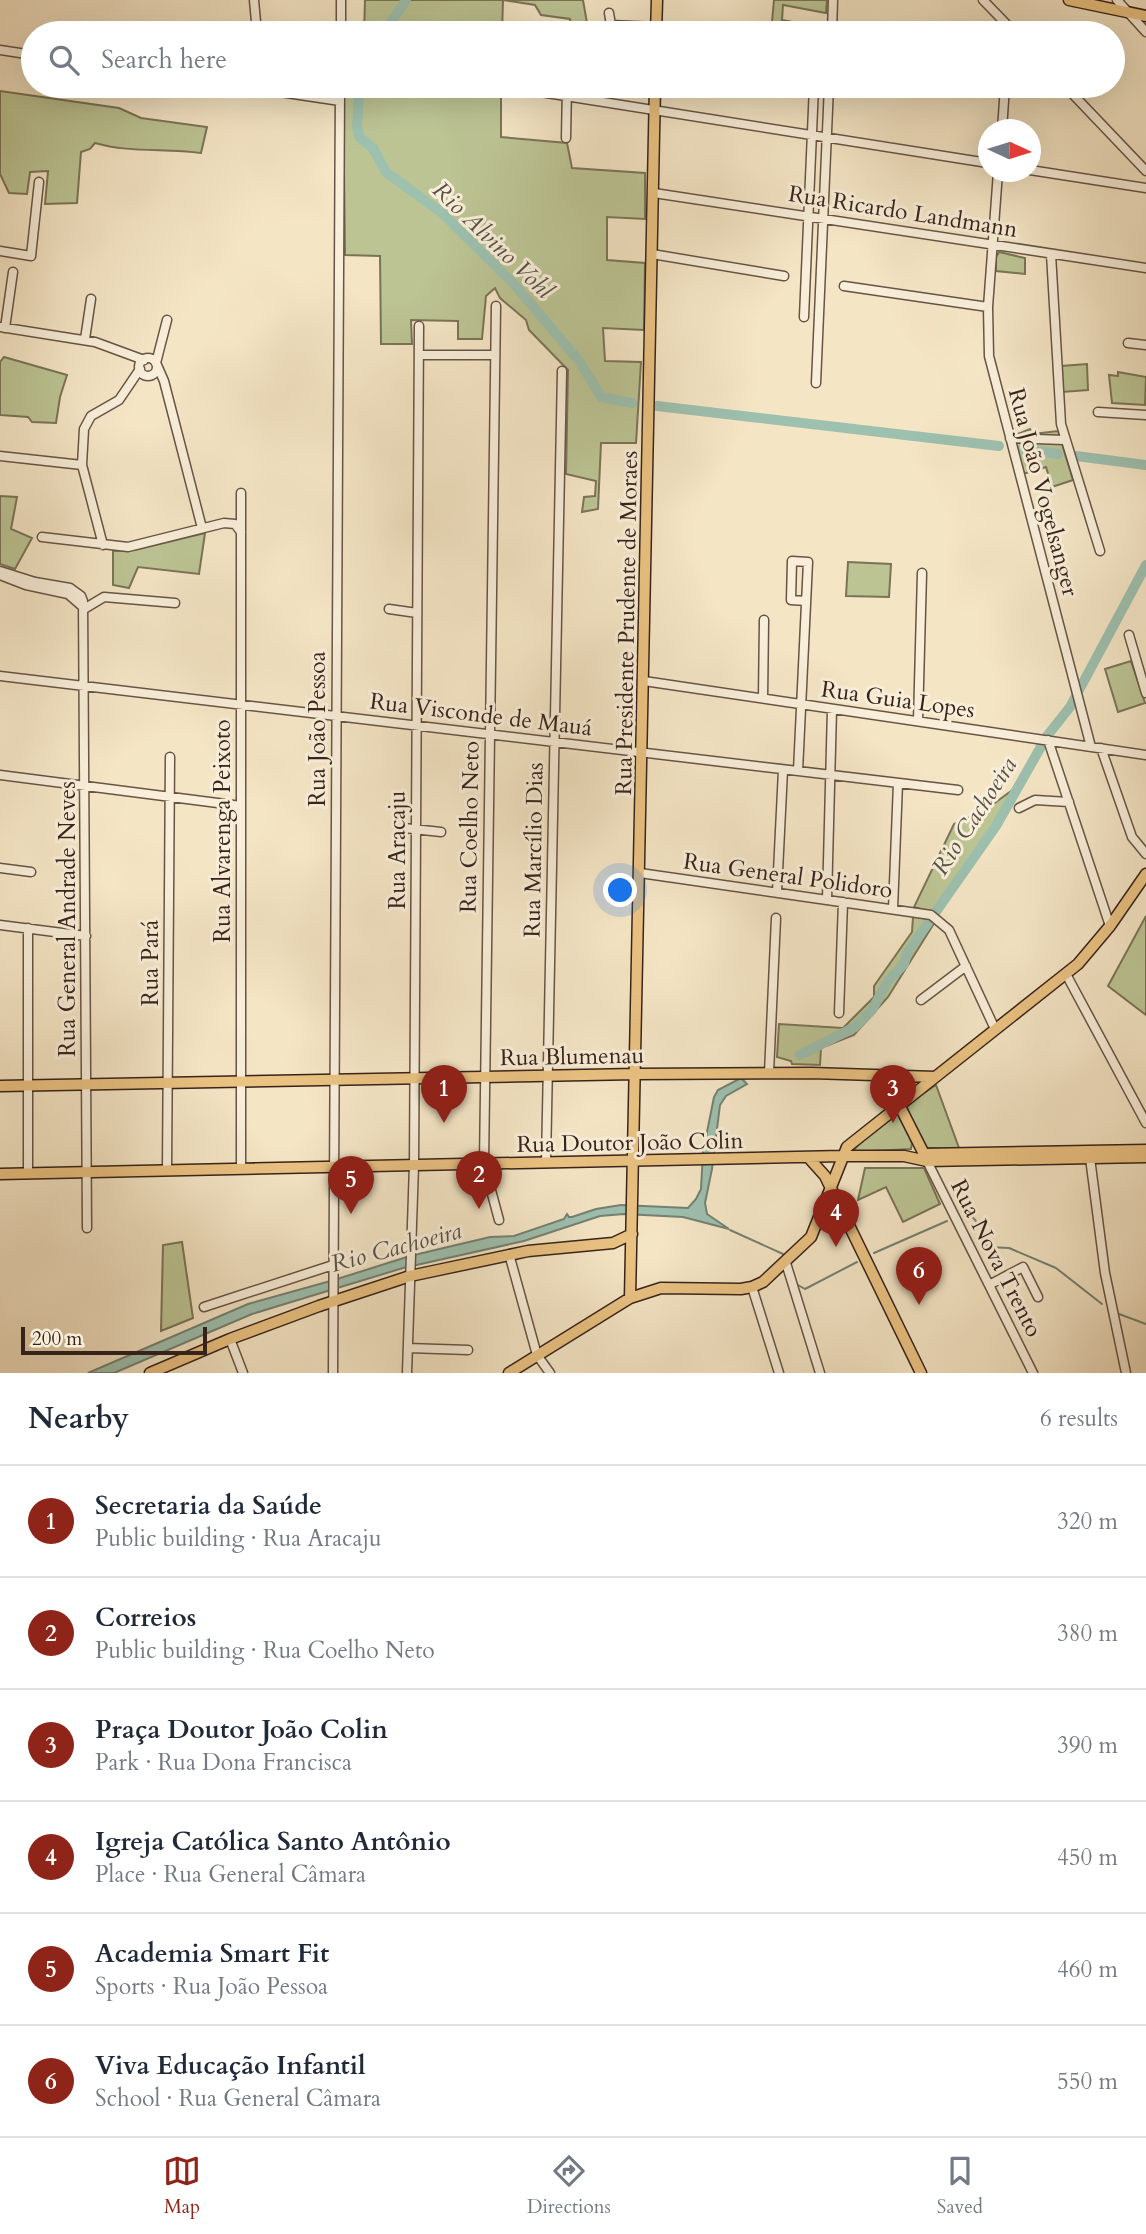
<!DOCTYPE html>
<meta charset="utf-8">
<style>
body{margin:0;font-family:Cardo,serif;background:#f2f2f3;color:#1f2937}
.compass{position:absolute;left:978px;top:119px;width:63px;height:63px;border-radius:50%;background:#fff;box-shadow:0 7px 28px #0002;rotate:94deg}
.scale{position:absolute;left:21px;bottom:18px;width:186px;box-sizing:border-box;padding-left:7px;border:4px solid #38231a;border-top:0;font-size:19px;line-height:24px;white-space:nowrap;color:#38231a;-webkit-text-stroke:5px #f8eed9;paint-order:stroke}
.you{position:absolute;left:621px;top:891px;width:24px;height:24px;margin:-18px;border:5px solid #fff;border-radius:50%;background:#1a73e8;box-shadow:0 0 0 10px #1a73e833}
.badge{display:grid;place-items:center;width:46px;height:46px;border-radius:50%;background:#8f2418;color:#fff;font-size:23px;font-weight:700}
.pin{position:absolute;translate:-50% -58px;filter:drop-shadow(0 2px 4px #0008)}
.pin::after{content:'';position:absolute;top:37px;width:24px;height:21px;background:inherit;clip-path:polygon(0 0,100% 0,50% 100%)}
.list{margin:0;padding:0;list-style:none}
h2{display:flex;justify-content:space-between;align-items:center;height:91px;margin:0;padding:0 28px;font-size:30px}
h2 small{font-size:23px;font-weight:400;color:#747a83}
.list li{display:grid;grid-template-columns:46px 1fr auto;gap:21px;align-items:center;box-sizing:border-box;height:112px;padding:0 28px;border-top:2px solid #e0e1e3}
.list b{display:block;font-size:26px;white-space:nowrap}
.list p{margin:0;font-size:23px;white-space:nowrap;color:#747a83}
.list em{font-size:23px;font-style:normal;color:#747a83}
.icon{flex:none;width:38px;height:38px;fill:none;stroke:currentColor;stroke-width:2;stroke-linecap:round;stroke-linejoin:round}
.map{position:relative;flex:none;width:1146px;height:1373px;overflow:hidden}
.search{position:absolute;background:#fff;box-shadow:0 7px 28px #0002;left:21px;right:21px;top:21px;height:77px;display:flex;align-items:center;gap:18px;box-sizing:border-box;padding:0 24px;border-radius:38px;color:#747a83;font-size:26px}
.sheet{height:763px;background:#fff}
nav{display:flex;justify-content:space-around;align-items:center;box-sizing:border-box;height:98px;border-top:2px solid #e0e1e3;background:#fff;font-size:19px;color:#747a83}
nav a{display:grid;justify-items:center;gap:4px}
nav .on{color:#8f2418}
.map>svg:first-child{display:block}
</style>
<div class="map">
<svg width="1146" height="1373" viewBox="0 0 1146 1373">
<rect width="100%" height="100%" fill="#f4e5c5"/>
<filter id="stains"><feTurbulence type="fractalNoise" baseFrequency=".00286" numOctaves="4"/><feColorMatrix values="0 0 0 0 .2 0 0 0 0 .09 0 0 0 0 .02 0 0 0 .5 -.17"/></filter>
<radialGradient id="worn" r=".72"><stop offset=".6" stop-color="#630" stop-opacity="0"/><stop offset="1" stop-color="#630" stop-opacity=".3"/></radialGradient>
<path fill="#bcc494" stroke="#7a7457" stroke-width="2" d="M365,0H583L587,23L605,25V33H576L572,31L570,19L541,15L535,5L503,0L502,33H364Z
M774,0H827L826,13L783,5L782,20L825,28V33H771Z
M343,86H501V137L567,143L572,168L645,173V219L607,217V260L645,263L644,330L603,328L605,361L641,362L636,443H601L598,509L582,512L584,497L595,496L596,481L566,474L568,370L529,330L526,320L500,298L495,288L486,296L482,339H458V321L411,320L412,344H381L380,256L345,255Z
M0,91L119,108L141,118L207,127L201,153C166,148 129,153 95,143L90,149L81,152L77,203L45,204L48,171L30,172L27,194L9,193L0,174Z
M999,252L1025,258V274L996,271V257Z
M4,357L67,375L60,397L56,423L32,422L28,417L0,415V362Z
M1087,364L1088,390L1062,392L1061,366Z
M1118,372L1146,377L1145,405L1112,403L1109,375L1118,376Z
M1030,429L1032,434L1058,431L1073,480L1052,487L1046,467L1023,474L1013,436Z
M0,496L17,497L11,529L32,538L15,569L0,564Z
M205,533L199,574L138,567L129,588L113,585V551L135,550Z
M848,562L891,564L889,597L846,596Z
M1131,661L1145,703L1118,712L1105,669Z
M1015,788C1004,804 998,820 988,836C984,843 978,847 973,853C968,861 967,869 964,878C947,888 944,902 931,912L914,907L954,824L984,811Z
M1146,916V1015L1108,986Z
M913,917H922L933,925L888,997L854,1035L821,1048L820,1065L792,1064L791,1061L777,1057L779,1024L843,1028L874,997V986L912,932Z
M936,1085L959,1148H927L905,1106Z
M898,1112L912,1143L911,1149L852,1152L860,1143Z
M865,1168H924L940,1204L903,1222L886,1187L858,1200Z
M182,1242L193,1318L161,1331L163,1245Z"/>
<path fill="#9dc0af" stroke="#758173" stroke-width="2" d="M741,1078L747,1084L726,1096L720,1105L712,1169L705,1203L707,1214L729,1229L683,1217L624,1214L600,1216L524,1241L403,1268L252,1314L114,1373H88L248,1304L334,1280L410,1256L490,1237L514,1236L564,1219L567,1214L569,1217H572L596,1209L621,1205L688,1208L696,1199L701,1189L703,1152L714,1097L718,1090Z"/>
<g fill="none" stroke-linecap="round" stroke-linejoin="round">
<path stroke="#758173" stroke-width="2" d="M966,1217L971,1216C982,1224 980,1237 988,1247L1009,1248L1056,1268L1102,1304
M730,1230L783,1254
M874,1253L947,1221
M796,1284L805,1289L857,1262
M1119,1314L1146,1324"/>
<path stroke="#9dc0af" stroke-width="10" d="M384,33L406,0
M361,86L359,91L357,128L360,138L373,148L386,172L442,213L514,284L580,362L601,397L632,403
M657,406L999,446
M1022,449L1058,454
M1076,456L1146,465
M800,1055L855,1027L872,1010L888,981L904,964L907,953L996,826L1047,736L1070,707L1146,565"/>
<defs>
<path id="minor" d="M254,0L257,33
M983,0L1015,33
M1117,0L1146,32
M609,13L611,25L657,27
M341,33V0
M832,33L833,0
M0,50L33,55
M239,86L340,101
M1026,86L1071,92
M1065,86L1146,171
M508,87L988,163
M1002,130L1005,86
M566,138L567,86
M1030,170L1146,188
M998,172L988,307L989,356L1091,747
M654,193L1146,268
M0,251L31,256L39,182
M652,254L784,276
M1051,254L1061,424L1100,551
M844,286L988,307
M496,306L484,1164L499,1220
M804,317L814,86
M0,327L95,342L144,360
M5,328L13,272
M85,339L91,299
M1128,343L1146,345
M419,355H495
M139 367a9 9 0 1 1 18 0a9 9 0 1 1-18 0Z
M156,363L167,320
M157,365L164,381L202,528
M816,383L829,86
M1098,412L1146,415
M1010,438L1064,440
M0,456L82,465
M42,537L128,547L224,523L235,524L241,532
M103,545L82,465L84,429L91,416L119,400L140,369
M0,571L35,582L70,588L81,596L83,601L87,1228
M0,575L26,585L68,594L83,607
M84,609L104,597L175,603
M389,609L417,613
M1129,635L1146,693
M0,676L958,790
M644,681L1146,755
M763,698L764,620
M918,721L922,573
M1048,740L1110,926
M1101,748L1132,837L1146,854
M798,771L808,562L792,561L791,600L806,601
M0,775L241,806
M1019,808L1035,800L1069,802
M404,828L441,832
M0,868L31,872
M640,873L931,915L949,930L995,1029
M777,892L783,770
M827,900L832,709
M893,909L898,783
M0,925L86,936
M1066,974L1146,1123
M921,1000L966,966
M839,1013L843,902
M769,1073L776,918
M1090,1158L1105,1273L1126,1373
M927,1161L1033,1373
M546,1162L562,371
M241,1169V493
M167,1170L170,757
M28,1173V928
M509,1254L537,1355L550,1373
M786,1263L820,1373
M989,1285L1023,1267L1038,1297
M752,1287L779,1373
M204,1307L333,1265
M230,1339L243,1373
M408,1348L468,1350
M333,1373L340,86
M407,1373L414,1165L419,326"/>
<path id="major" d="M1069,0L1146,16
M656,33L657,0
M884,1075L924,1154L1146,1150
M0,1086L636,1074L812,1073L935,1077
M808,1157L825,1176L921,1373
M0,1174L842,1156H904L927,1161L1146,1157
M630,1298L655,86
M150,1373L230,1339L319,1306L410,1276L528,1251L613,1243L632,1234
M509,1373L630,1298L661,1288L741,1289L752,1287L763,1282L811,1237L847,1147L1078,964L1110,926L1146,874"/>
</defs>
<use href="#minor" stroke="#675445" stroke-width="11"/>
<use href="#major" stroke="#38231a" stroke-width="13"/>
<use href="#minor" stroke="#f8eed9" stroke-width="8"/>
<use href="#major" stroke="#eac282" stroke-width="10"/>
</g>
<g text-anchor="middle" stroke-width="6" stroke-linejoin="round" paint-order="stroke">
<g font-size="23" fill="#38231a" stroke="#f8eed9">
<text transform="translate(903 211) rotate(9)" y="8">Rua Ricardo Landmann</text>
<text transform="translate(1044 492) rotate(75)" y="8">Rua João Vogelsanger</text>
<text transform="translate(626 623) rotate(-89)" y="8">Rua Presidente Prudente de Moraes</text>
<text transform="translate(898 699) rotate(8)" y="8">Rua Guia Lopes</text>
<text transform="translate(481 714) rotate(7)" y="8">Rua Visconde de Mauá</text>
<text transform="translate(317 729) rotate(-90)" y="8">Rua João Pessoa</text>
<text transform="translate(469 827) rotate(-89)" y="8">Rua Coelho Neto</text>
<text transform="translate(222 831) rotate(-90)" y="8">Rua Alvarenga Peixoto</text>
<text transform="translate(397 850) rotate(-90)" y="8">Rua Aracaju</text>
<text transform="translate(533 850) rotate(-89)" y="8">Rua Marcílio Dias</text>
<text transform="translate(788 875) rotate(8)" y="8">Rua General Polidoro</text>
<text transform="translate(67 919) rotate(-90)" y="8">Rua General Andrade Neves</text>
<text transform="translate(150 963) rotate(-90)" y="8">Rua Pará</text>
<text transform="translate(572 1056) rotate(-1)" y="8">Rua Blumenau</text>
<text transform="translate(630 1142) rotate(-1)" y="8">Rua Doutor João Colin</text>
<text transform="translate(997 1258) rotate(63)" y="8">Rua Nova Trento</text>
</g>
<g font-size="24" font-style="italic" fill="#565247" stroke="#f8eed9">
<text transform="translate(493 240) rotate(44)" y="8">Rio Alvino Vohl</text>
<text transform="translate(974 816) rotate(-57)" y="8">Rio Cachoeira</text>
<text transform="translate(396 1247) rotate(-15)" y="8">Rio Cachoeira</text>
</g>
</g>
<rect width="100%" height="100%" filter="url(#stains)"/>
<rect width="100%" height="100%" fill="url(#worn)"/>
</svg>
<svg class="compass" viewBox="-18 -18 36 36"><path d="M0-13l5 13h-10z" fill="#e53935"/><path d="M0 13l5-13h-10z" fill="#747a83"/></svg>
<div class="scale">200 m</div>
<div class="you"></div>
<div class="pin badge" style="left:444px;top:1123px">1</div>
<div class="pin badge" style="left:479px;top:1209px">2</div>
<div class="pin badge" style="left:893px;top:1123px">3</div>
<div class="pin badge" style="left:836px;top:1247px">4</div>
<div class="pin badge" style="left:351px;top:1214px">5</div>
<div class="pin badge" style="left:919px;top:1305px">6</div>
<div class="search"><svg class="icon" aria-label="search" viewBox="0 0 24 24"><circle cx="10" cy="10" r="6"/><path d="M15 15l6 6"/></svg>Search here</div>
</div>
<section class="sheet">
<h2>Nearby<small>6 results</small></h2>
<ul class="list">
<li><span class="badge">1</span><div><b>Secretaria da Saúde</b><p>Public building · Rua Aracaju</p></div><em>320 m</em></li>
<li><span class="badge">2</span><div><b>Correios</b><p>Public building · Rua Coelho Neto</p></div><em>380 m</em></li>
<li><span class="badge">3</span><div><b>Praça Doutor João Colin</b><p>Park · Rua Dona Francisca</p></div><em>390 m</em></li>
<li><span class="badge">4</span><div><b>Igreja Católica Santo Antônio</b><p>Place · Rua General Câmara</p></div><em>450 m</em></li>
<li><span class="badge">5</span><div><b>Academia Smart Fit</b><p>Sports · Rua João Pessoa</p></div><em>460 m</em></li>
<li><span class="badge">6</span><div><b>Viva Educação Infantil</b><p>School · Rua General Câmara</p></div><em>550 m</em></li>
</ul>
</section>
<nav>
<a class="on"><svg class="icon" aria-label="map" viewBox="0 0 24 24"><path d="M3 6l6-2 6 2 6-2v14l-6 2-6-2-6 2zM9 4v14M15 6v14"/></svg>Map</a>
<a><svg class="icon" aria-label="directions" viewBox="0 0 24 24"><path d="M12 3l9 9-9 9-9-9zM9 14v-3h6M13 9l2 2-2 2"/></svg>Directions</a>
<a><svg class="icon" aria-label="saved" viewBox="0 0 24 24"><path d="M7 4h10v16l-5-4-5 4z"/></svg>Saved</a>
</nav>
